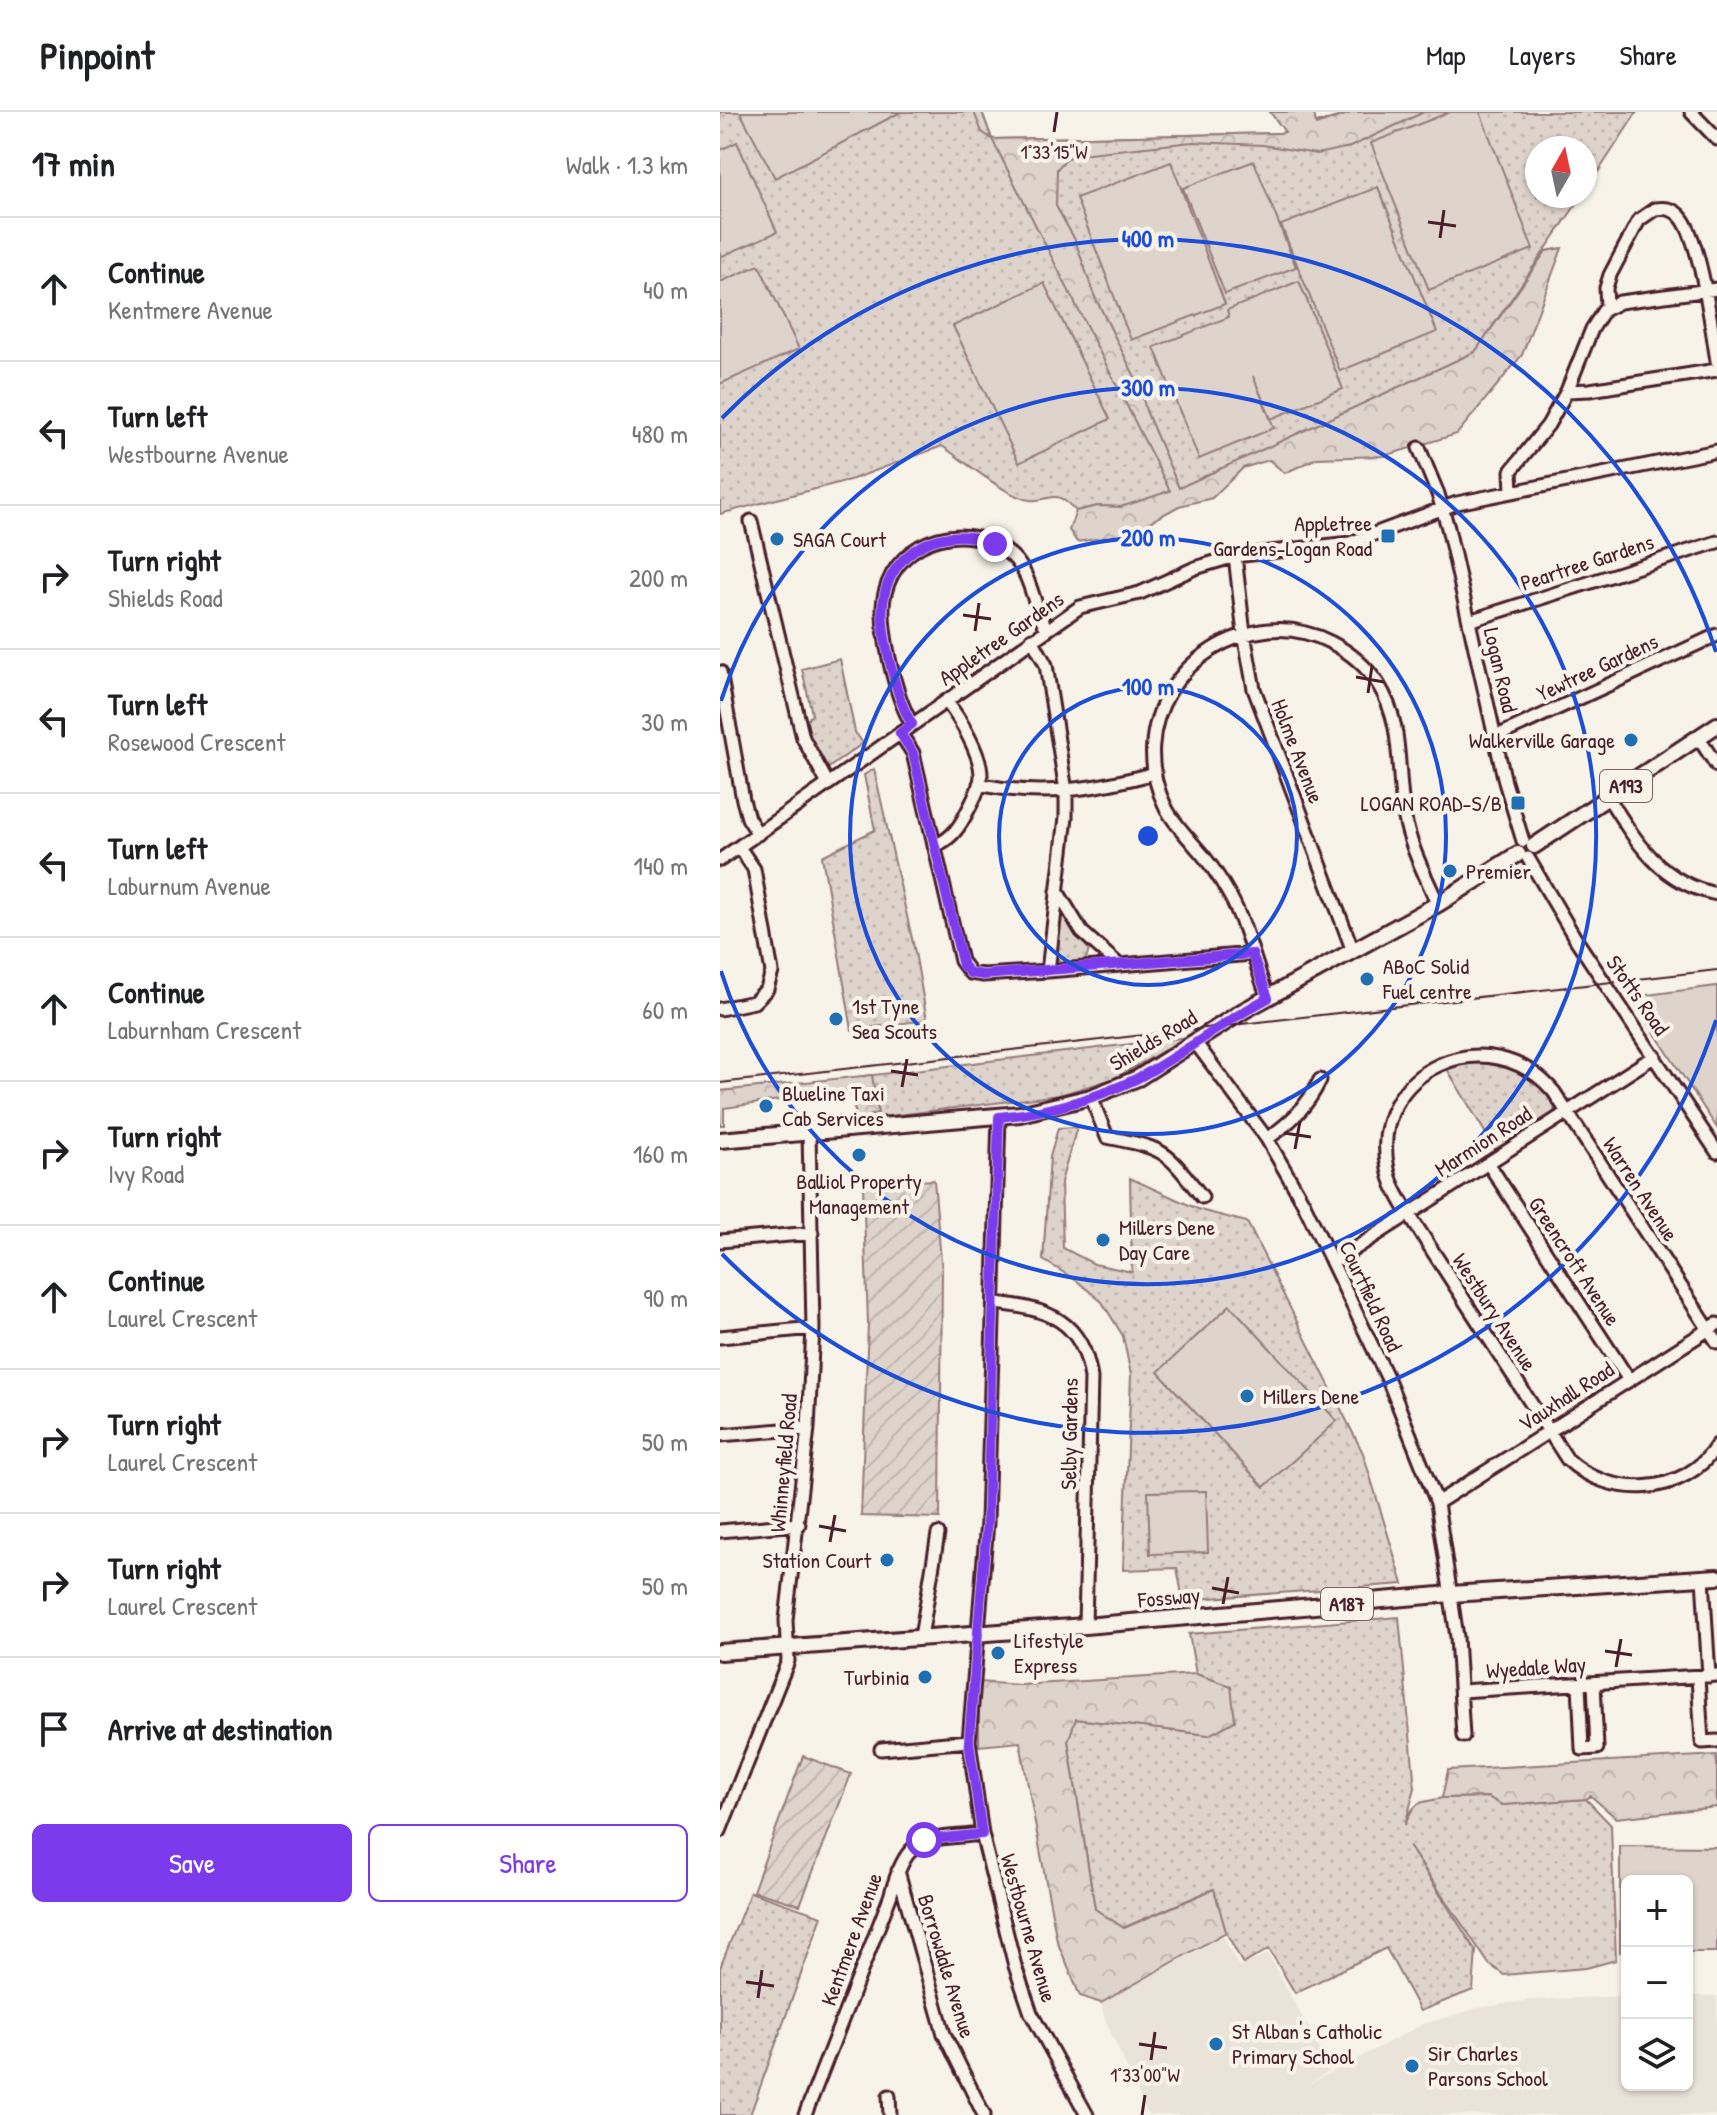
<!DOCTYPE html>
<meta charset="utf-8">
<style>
body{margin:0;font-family:"Patrick Hand",sans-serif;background:#f2f2f2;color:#202124}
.controls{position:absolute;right:24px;bottom:24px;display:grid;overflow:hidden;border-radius:12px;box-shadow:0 2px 6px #0004}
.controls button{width:72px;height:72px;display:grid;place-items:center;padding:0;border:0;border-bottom:2px solid #e0e0e0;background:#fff;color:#202124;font:40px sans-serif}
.compass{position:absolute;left:805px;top:24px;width:72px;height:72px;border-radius:50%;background:#fff;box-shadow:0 2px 6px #0004;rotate:9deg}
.stop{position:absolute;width:24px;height:24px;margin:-18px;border:6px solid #7c3aed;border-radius:50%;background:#fff}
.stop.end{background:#7c3aed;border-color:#fff;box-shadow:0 2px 8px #0008}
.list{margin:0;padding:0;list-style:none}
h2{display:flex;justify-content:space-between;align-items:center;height:104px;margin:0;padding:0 32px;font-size:34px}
h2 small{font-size:26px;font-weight:400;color:#757577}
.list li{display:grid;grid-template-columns:52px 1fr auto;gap:24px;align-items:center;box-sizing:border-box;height:144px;padding:0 32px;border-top:2px solid #e0e0e0}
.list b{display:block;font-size:30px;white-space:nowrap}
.list p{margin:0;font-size:26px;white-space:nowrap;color:#757577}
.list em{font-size:26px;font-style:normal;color:#757577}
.actions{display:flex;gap:16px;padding:24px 32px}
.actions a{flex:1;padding:18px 0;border:2px solid #7c3aed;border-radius:12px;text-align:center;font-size:28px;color:#7c3aed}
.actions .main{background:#7c3aed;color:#fff}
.icon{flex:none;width:44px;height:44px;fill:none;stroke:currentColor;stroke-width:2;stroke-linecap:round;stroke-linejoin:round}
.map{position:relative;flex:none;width:997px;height:2003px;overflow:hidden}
header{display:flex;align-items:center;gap:48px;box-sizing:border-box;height:112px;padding:0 40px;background:#fff;border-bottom:2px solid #e0e0e0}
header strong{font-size:38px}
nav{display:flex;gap:44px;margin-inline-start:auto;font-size:28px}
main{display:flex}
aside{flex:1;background:#fff}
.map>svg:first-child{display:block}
</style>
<header>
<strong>Pinpoint</strong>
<nav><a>Map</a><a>Layers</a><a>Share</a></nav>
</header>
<main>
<aside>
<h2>17 min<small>Walk · 1.3 km</small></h2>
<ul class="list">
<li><svg class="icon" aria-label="ahead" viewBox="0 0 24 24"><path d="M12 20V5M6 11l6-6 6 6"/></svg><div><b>Continue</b><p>Kentmere Avenue</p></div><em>40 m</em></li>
<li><svg class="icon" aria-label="left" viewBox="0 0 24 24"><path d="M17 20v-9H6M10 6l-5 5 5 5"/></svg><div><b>Turn left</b><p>Westbourne Avenue</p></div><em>480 m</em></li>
<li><svg class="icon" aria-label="right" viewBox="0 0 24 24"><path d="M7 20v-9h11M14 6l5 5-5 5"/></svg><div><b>Turn right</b><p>Shields Road</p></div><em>200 m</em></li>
<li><svg class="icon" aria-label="left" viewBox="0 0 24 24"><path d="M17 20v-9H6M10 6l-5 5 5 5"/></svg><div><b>Turn left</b><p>Rosewood Crescent</p></div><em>30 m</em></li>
<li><svg class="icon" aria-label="left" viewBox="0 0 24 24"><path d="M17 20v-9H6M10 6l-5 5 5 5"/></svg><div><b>Turn left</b><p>Laburnum Avenue</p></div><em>140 m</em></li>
<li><svg class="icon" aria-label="ahead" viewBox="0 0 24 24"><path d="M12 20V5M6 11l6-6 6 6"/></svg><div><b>Continue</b><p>Laburnham Crescent</p></div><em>60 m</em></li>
<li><svg class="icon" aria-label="right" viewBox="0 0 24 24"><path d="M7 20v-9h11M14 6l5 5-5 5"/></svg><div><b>Turn right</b><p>Ivy Road</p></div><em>160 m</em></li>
<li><svg class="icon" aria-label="ahead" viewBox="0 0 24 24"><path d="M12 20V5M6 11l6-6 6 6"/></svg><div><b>Continue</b><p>Laurel Crescent</p></div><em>90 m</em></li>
<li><svg class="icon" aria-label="right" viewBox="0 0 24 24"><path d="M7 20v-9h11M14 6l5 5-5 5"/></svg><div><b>Turn right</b><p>Laurel Crescent</p></div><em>50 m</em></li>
<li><svg class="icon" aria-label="right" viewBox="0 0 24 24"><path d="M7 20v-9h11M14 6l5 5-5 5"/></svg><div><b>Turn right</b><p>Laurel Crescent</p></div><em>50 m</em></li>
<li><svg class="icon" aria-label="arrive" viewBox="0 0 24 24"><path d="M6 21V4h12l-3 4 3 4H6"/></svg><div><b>Arrive at destination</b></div></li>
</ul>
<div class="actions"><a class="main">Save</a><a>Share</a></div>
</aside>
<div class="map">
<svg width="997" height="2003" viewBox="0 0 997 2003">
<defs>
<pattern id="grass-dots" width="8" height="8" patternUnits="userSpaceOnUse" patternTransform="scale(2)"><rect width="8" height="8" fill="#ded4cc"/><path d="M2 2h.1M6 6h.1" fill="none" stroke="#c0b6af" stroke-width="1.8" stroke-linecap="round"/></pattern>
<pattern id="forest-crowns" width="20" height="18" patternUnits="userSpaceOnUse" patternTransform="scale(2)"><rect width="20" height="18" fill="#ded4cc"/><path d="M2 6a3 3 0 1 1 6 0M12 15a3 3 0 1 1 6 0" fill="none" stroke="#c0b6af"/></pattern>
<pattern id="garden-furrows" width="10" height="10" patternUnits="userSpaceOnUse" patternTransform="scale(2)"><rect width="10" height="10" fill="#ded4cc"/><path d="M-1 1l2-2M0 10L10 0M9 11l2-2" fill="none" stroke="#c0b6af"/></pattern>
</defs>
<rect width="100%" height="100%" fill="#f7f3e8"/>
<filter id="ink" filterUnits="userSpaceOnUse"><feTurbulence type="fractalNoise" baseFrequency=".0125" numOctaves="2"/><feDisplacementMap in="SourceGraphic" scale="16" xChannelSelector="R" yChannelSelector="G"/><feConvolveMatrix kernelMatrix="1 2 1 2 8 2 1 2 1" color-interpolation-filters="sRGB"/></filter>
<g filter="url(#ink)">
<path fill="#eae3da" d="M503,1824L519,1855L548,1842L611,1958L587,1973L703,1912L759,1896L809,1888L907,1884V1973H967V1884H997V2003H428L384,1905L381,1891Z"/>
<path fill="url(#grass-dots)" stroke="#947a7c" stroke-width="2" d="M0,0H262L272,27L561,21L635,0H917L865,80V36H817V84H862L755,240L451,380L401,395L378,394L356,399C332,374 335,390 310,388C288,386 242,347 222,334L133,367L0,402Z
M120,547L135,620L143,631L107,657L95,640L86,610L92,602L82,557Z
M154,657L195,840L207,908L132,918L102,744L155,718L144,663Z
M343,804L347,806L369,838L366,847L361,852L343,854L334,841L339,806Z
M469,925L393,967L339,983L137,1008L128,966Z
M749,949C785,949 812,960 835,990L834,1002L777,1040L727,957Z
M357,1015L341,1070L343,1136L374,1152L412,1160L410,1066L480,1098L527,1110L643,1341L683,1472L463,1488L457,1456L403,1458L411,1263L403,1224L382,1190L356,1168L323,1148L330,1045L338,1016Z
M679,1505L695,1676L685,1713L691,1699L699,1691L722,1686L768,1685L782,1693L866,1687L891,1713L896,1848L866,1856L784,1863L769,1852L689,1734L756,1839L753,1878L700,1899L666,1836L575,1881L549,1837L523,1852L506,1820L493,1777L403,1816L375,1797L348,1629L355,1607L489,1623L511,1574L476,1562L469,1522Z
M30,1780L102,1804L30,2003H0V1856Z"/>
<path fill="url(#forest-crowns)" stroke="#947a7c" stroke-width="2" d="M254,0H262L272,27L561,21L565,20L550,0H594L596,13L634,0H704L630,35L596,42L543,33L473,30L369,41L347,46L337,57L336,94L355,128L374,183L420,275L426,299L459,376L755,240L826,139L842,136L802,243L737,322L664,344L597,346L565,361L549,348L523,356L492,386L459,394L408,422L357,430L349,418L356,399L378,394L401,395L450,379L272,27L262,20Z
M152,963L158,1001L137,1008L130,978L4,996V1013H0V979Z
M476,1562L511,1574L515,1609L489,1623L356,1607L348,1629L375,1797L404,1816L494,1777L506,1820L381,1891L360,1884L337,1829L300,1630L259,1634V1570L300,1573Z
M997,1643V1695L896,1706L871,1684L866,1687L782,1693L768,1685L722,1686L728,1658Z"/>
<path fill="url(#garden-furrows)" stroke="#947a7c" stroke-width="2" d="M214,1068L222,1160L220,1406L141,1404L148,1211L143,1072Z
M83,1644L131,1662L80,1793L33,1779Z"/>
<path fill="#ded4cc" stroke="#947a7c" stroke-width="2" d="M20,0H181L55,66Z
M730,0H760L813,137L709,178L651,31Z
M17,30L57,120L0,145V38Z
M534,49L576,155L505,182L463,76Z
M451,50L505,192L411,228L356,86Z
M658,75L717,220L620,259L561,113Z
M39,153L79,237L0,272V170Z
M579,169L623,277L551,307L533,264L554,316L479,347L434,235L509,205L507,198Z
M324,171L390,307L299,351L233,214Z
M997,874V1016L911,885Z
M510,1193L617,1309L544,1375L438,1260Z
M486,1379L488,1440L430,1442L428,1380Z
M900,1734L997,1735V1840H967V1769H907V1840H900Z"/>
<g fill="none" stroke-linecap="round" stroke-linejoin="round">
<defs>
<path id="minor" d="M971,0L997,27
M887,195L886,176L890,163L919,108L935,97C944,96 952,96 959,103C980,123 992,218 997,249
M847,279L870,278L997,258
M699,336L718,382L728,416L785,670L803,729
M792,379L791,359L828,313L847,279L872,217L884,198L900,190L997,177
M31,409L83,626L108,672
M515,444L524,522L534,577L633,839
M749,509L997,430
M312,527L326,553L346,679V705L328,859
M0,560L23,688L28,706L38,722
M192,612C176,587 157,511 165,481C178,425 251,405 293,445C313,465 312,494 327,517
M180,621L193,641L241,849L250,861L263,863L328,859L532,842
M775,625L997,523
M978,625L997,654
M259,672C319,686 376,677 435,661
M888,685C916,730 942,772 997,782
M214,734C229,728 237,719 245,704C251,692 261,676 261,663C261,642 239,605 226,589
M808,746L855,826L997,1040
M0,748L360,495L420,481L475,456L515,444L630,431L737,391L997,339
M337,779L362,820L399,853
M548,886C535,852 527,815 510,784C500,766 489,749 475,734C465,722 453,710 446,696C405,614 463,527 549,518C591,514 635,537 658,572C684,613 676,656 684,701C689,733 705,763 718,792
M0,897L34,890L47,877L52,860L34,757L19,735
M475,930L547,1027L583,1090L667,1265L717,1391L737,1525L743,1624
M371,985L387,1025C446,1037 445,1037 482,1085
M279,1005L267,1410L249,1629L262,1722L295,1854L311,1901L367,2003
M547,1027C571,1010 587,995 600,968
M768,1051L909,1268
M0,1129L92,1121
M614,1150L935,944
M275,1191C327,1196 363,1208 371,1266L365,1514
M0,1225L93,1216
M997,1230L834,980C770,904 647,958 668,1057C671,1073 680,1087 688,1101L847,1347C889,1387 965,1385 997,1333
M0,1323L88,1316
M717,1391L997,1212
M0,1419L79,1412
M983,1466L989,1564
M201,1525L218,1422
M978,1565L982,1630L997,1629
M859,1572L862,1637L877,1636L874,1571
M741,1579L997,1563
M161,1637L249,1629
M0,1719L68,1549L66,1508L88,1316L93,1216L89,1020
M178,1759L224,1922L264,2003
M169,1984L170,2003
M85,2003L170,1785C189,1719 201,1729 262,1722"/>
<path id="major" d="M814,734L997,613
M0,1028L300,1002L371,985L418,966L523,899L718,792L798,742
M0,1540L365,1514L731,1482L997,1465"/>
</defs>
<use href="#minor" stroke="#4a1f2b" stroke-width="17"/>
<use href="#major" stroke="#4a1f2b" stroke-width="20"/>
<use href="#minor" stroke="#f7f3e8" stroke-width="11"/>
<use href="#major" stroke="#f7f3e8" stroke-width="14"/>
<path stroke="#4a1f2b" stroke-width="2" d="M0,971L997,858"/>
</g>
</g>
<g fill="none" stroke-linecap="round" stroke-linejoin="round" filter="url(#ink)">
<path stroke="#7c3aed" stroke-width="10" d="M204,1728L262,1722L249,1629L267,1410L279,1005C327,1000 373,988 416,967C462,943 503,910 548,886L532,842L263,863L250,861L243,854L193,641L180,621L192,612C177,589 160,520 163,492C168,437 227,410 275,432"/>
</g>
<path fill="none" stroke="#4a1f2b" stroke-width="3" d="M334,20L337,0M708,110L736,114M720,126L724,98M243,503L271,507M255,519L259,491M636,565L664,570M648,581L652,554M171,959L198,963M182,975L187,947M564,1021L591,1025M575,1037L580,1009M99,1414L126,1419M110,1430L115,1403M492,1476L519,1481M503,1492L508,1465M885,1539L912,1543M896,1555L901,1527M26,1870L54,1874M38,1886L42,1858M419,1932L447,1936M431,1948L435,1920M422,2003L425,1983"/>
<g fill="none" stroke="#1d4ed8" stroke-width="4">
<circle cx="428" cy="724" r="149"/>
<circle cx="428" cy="724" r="298"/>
<path d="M1 589A448 448 0 1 1 1 859"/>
<path d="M996 908A597 597 0 0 1 2 1142M2 306A597 597 0 0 1 996 540"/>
</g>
<g fill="#1f6fb2" stroke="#f7f3e8" stroke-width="3">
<rect x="660" y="416" width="16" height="16" rx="4"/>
<circle cx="57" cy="427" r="8"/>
<circle cx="911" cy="628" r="8"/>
<rect x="790" y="683" width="16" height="16" rx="4"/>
<circle cx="730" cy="759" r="8"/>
<circle cx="647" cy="867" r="8"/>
<circle cx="116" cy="907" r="8"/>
<circle cx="46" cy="994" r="8"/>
<circle cx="139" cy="1043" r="8"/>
<circle cx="383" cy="1128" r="8"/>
<circle cx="527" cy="1284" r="8"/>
<circle cx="167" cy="1448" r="8"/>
<circle cx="278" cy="1541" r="8"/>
<circle cx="205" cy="1565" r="8"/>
<circle cx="496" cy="1932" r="8"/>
<circle cx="692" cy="1954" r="8"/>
</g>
<g text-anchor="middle" stroke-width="8" stroke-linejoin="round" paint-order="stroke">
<g fill="#f7f3e8" stroke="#7e5f64" stroke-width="2">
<rect x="880" y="658" width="52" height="32" rx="6"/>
<rect x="601" y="1476" width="52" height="32" rx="6"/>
</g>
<g font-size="20" font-weight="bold" fill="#4a1f2b">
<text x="906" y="681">A193</text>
<text x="627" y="1499">A187</text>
</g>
<g font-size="22" fill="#4a1f2b" stroke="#f7f3e8" text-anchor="start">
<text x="652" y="419" text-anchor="end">Appletree<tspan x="652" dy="25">Gardens-Logan Road</tspan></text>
<text x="73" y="435">SAGA Court</text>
<text x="895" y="636" text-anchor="end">Walkerville Garage</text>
<text x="782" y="699" text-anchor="end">LOGAN ROAD-S/B</text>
<text x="746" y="767">Premier</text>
<text x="663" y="862">ABoC Solid<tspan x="663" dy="25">Fuel centre</tspan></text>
<text x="132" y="902">1st Tyne<tspan x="132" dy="25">Sea Scouts</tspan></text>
<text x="62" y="989">Blueline Taxi<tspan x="62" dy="25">Cab Services</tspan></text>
<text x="139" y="1077" text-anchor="middle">Balliol Property<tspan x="139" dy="25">Management</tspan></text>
<text x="399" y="1123">Millers Dene<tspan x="399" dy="25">Day Care</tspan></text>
<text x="543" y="1292">Millers Dene</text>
<text x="151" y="1456" text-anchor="end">Station Court</text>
<text x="294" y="1536">Lifestyle<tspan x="294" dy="25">Express</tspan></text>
<text x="189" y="1573" text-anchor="end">Turbinia</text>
<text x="512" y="1927">St Alban's Catholic<tspan x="512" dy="25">Primary School</tspan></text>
<text x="708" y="1949">Sir Charles<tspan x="708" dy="25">Parsons School</tspan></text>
</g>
<g font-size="22" fill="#4a1f2b" stroke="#f7f3e8">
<text transform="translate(867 450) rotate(-18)" y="8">Peartree Gardens</text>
<text transform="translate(281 526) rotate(-35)" y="8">Appletree Gardens</text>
<text transform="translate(877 555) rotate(-25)" y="8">Yewtree Gardens</text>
<text transform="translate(781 558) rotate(77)" y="8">Logan Road</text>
<text transform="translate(578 639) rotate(69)" y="8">Holme Avenue</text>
<text transform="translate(918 883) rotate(55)" y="8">Stotts Road</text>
<text transform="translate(433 928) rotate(-31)" y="8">Shields Road</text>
<text transform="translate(763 1029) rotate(-33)" y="8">Marmion Road</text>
<text transform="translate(921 1077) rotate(57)" y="8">Warren Avenue</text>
<text transform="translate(855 1149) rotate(57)" y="8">Greencroft Avenue</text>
<text transform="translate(651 1184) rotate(65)" y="8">Courtfield Road</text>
<text transform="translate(775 1200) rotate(57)" y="8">Westbury Avenue</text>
<text transform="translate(846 1284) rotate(-33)" y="8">Vauxhall Road</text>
<text transform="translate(349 1322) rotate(-89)" y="8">Selby Gardens</text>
<text transform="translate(63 1351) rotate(-85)" y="8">Whinneyfield Road</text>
<text transform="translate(449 1485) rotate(-5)" y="8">Fossway</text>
<text transform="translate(816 1555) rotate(-4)" y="8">Wyedale Way</text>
<text transform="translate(309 1816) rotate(74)" y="8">Westbourne Avenue</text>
<text transform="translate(131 1827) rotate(-70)" y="8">Kentmere Avenue</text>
<text transform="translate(227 1854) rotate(73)" y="8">Borrowdale Avenue</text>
</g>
</g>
<g font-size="20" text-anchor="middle" fill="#4a1f2b" stroke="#f7f3e8" stroke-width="8" stroke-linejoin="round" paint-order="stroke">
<text x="334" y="47">1°33'15"W</text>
<text x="425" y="1970">1°33'00"W</text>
</g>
<circle cx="428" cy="724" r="12" fill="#1d4ed8" stroke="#f7f3e8" stroke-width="4"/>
<g font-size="24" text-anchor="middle" font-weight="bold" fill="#1d4ed8" stroke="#f7f3e8" stroke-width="8" stroke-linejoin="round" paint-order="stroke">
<text x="428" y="135">400 m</text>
<text x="428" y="284">300 m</text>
<text x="428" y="434">200 m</text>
<text x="428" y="583">100 m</text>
</g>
</svg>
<div class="controls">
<button>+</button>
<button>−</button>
<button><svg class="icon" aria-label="layers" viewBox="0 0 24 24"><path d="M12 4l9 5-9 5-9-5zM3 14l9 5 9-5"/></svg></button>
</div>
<svg class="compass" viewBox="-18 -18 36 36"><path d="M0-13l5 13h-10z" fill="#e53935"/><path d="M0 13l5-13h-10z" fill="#757577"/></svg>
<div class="stop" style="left:204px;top:1728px"></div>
<div class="stop end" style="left:275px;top:432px"></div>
</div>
</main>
